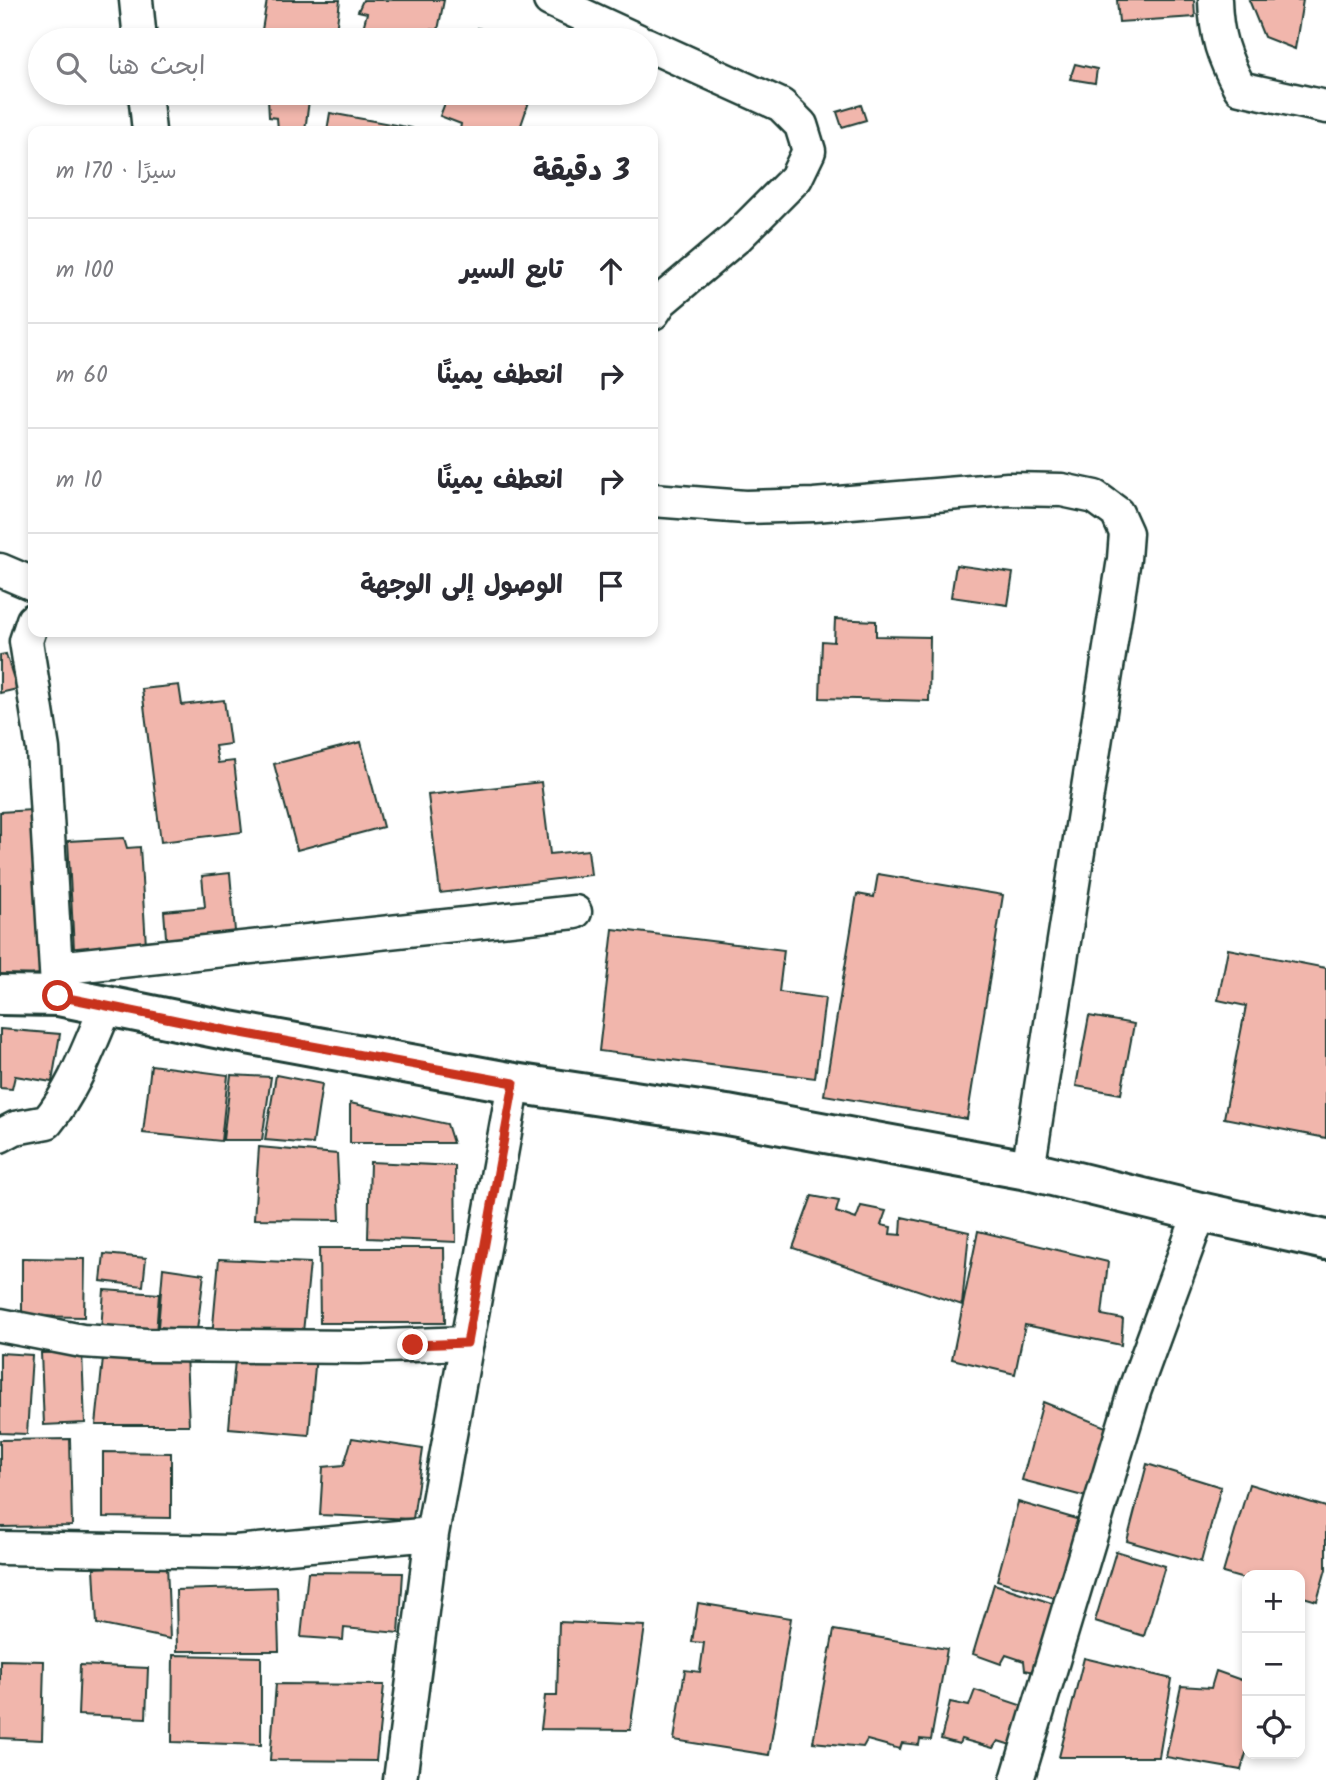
<!DOCTYPE html>
<html lang="ar">
<meta charset="utf-8">
<style>
body{margin:0;font-family:Kalam,"Playpen Sans Arabic",sans-serif;background:#f7f7f7;color:#2b2b33;direction:rtl}
.controls{position:absolute;right:21px;bottom:21px;display:grid;overflow:hidden;border-radius:14px;box-shadow:0 4px 10px #0003}
.controls button{width:63px;height:63px;display:grid;place-items:center;padding:0;border:0;border-bottom:2px solid #e1e1e2;background:#fff;color:#2b2b33;font:35px sans-serif}
.stop{position:absolute;width:21px;height:21px;margin:-16px;border:5px solid #c8321e;border-radius:50%;background:#fff}
.stop.end{background:#c8321e;border-color:#fff;box-shadow:0 2px 7px #0008}
.list{margin:0;padding:0;list-style:none}
h2{display:flex;justify-content:space-between;align-items:center;height:91px;margin:0;padding:0 28px;font-size:30px}
h2 small{font-size:23px;font-weight:400;color:#7c7c81}
.list li{display:grid;grid-template-columns:46px 1fr auto;gap:21px;align-items:center;box-sizing:border-box;height:105px;padding:0 28px;border-top:2px solid #e1e1e2}
.list b{display:block;font-size:26px;white-space:nowrap}
.list em{font-size:23px;font-style:normal;color:#7c7c81}
.icon{flex:none;width:38px;height:38px;fill:none;stroke:currentColor;stroke-width:2;stroke-linecap:round;stroke-linejoin:round}
.map{position:relative;flex:none;width:1326px;height:1780px;overflow:hidden;direction:ltr}
.search{position:absolute;background:#fff;box-shadow:0 4px 10px #0003;left:28px;top:28px;width:630px;height:77px;display:flex;align-items:center;gap:18px;box-sizing:border-box;padding:0 24px;border-radius:38px;color:#7c7c81;font-size:26px}
.panel{position:absolute;background:#fff;box-shadow:0 4px 10px #0003;left:28px;top:126px;width:630px;height:511px;border-radius:14px;direction:rtl}
.map>svg:first-child{display:block}
</style>
<div class="map">
<svg width="1326" height="1780" viewBox="0 0 1326 1780">
<rect width="100%" height="100%" fill="#fff"/>
<filter id="ink" filterUnits="userSpaceOnUse"><feTurbulence type="fractalNoise" baseFrequency=".0143" numOctaves="2"/><feDisplacementMap in="SourceGraphic" scale="14" xChannelSelector="R" yChannelSelector="G"/><feConvolveMatrix kernelMatrix="1 2 1 2 8 2 1 2 1" color-interpolation-filters="sRGB"/></filter>
<g filter="url(#ink)">
<path fill="#f1b6ac" stroke="#1f3d34" stroke-width="2" d="M267,0H340L335,40H292L288,34L262,30Z
M363,0H444L438,30L428,29L426,40H351L352,33L362,32L367,13L358,11Z
M1117,0H1194L1195,17L1119,22Z
M1249,0H1303L1295,49L1264,37Z
M478,28L518,40H474Z
M1075,64L1097,69L1095,83L1070,79Z
M238,93H310L305,131L278,129L277,118L269,117L268,99Z
M449,93H532L519,131L460,130L461,124L440,116Z
M861,105L866,120L842,127L837,112Z
M330,113L412,128L411,131H327Z
M956,565L1013,573L1008,605L951,597Z
M835,619L876,621V636L930,637L929,701L820,698L822,641L834,642Z
M6,654L17,689L0,693V655Z
M179,685L182,705L224,700L230,744L215,746L218,763L234,761L242,832L161,842L142,689Z
M361,742L383,827L297,850L274,764Z
M541,782L550,854L588,850L591,875L440,893L428,795Z
M32,810L41,974L0,978V812Z
M124,838L127,848L140,847L146,945L74,949L68,841Z
M230,873L236,943L167,950L164,911L205,907L202,876Z
M878,874L1003,895L967,1119L824,1095L857,894L874,897Z
M613,929L784,950L779,992L825,998L815,1078L599,1051Z
M1228,949L1326,968V1138L1224,1118L1246,1006L1218,1000Z
M1089,1016L1134,1024L1121,1094L1076,1086Z
M0,1029L60,1034L52,1082L15,1076L12,1089L0,1088Z
M151,1065L228,1075L221,1141L143,1133Z
M231,1075L271,1077L262,1140H223Z
M276,1075L322,1084L313,1144L265,1140Z
M350,1103L447,1124L453,1143H350Z
M259,1147L337,1154L340,1220L254,1219Z
M370,1162L455,1166L456,1242L368,1238Z
M812,1196L839,1201L836,1212L856,1219L861,1206L886,1211L881,1225L891,1227L890,1234L901,1235L902,1217L969,1232L962,1305L793,1248Z
M978,1231L1108,1262L1102,1315L1123,1319L1121,1345L1025,1325L1015,1374L952,1359Z
M319,1248H444L445,1323H320Z
M104,1254L146,1258L143,1286L101,1281Z
M22,1258L85,1259L84,1317L22,1316Z
M219,1259L310,1263L302,1342L212,1337Z
M163,1268L204,1274L197,1330L158,1327Z
M104,1290L159,1294L156,1334L101,1330Z
M236,1348L316,1355L309,1435L229,1428Z
M104,1349L186,1353L189,1425H96Z
M82,1352L85,1423L44,1425L41,1353Z
M0,1353L32,1355L27,1434L0,1433Z
M1043,1402L1116,1431L1098,1500L1022,1480Z
M352,1438L423,1449L413,1519L320,1515L323,1467L344,1465Z
M70,1439L72,1526L0,1527V1440Z
M103,1452L171,1453V1518L103,1517Z
M1147,1464L1221,1487L1201,1562L1127,1541Z
M1249,1484L1326,1507V1569L1317,1601L1300,1596V1575H1247V1580L1223,1573Z
M1018,1502L1090,1523L1068,1602L997,1580Z
M1116,1551L1165,1566L1144,1636L1095,1621Z
M167,1564L170,1639L97,1624L94,1568Z
M308,1572L403,1573L399,1633L344,1628L343,1640L301,1637Z
M994,1584L1063,1607L1044,1674L1025,1670L1024,1661L1006,1655L1001,1664L973,1654Z
M277,1587L279,1651H177L176,1590Z
M698,1603L791,1618L769,1755L674,1740L685,1670L700,1672L704,1643L692,1642Z
M559,1622L645,1626L630,1730L541,1729L545,1696H557Z
M834,1630L947,1649L931,1740L920,1739L919,1745L902,1743L900,1749L867,1740L863,1747L813,1742Z
M173,1655L261,1657V1745L172,1742Z
M1084,1658L1172,1679L1159,1757H1059Z
M0,1660L44,1661L42,1740L0,1738Z
M80,1665L148,1668L146,1718L78,1715Z
M1216,1671L1247,1682V1750L1241,1770L1166,1757L1181,1686L1211,1688Z
M276,1684L384,1685L376,1761L270,1760Z
M975,1690L1035,1710L1024,1749L998,1741L993,1748L961,1739L959,1744L941,1739L950,1702L969,1706Z"/>
<g fill="none" stroke-linecap="round" stroke-linejoin="round">
<defs>
<path id="minor" d="M136,0L140,40
M550,0L637,40
M1215,0C1216,36 1223,57 1240,88L1326,107
M646,44L781,105L801,125L809,151L796,178L738,236L661,301L653,313
M145,93L149,131
M653,500L745,507L814,505L1008,489L1062,490L1095,497L1117,513L1126,533L1124,559L1028,1170
M0,570L33,584
M33,620L26,641L43,749L57,987
M56,968L575,912
M0,1136L15,1128L47,1122C75,1088 89,1046 107,1005
M0,1325L82,1341L146,1345L359,1347L467,1343
M0,1548L235,1552L432,1534
M400,1780L432,1534L514,1083
M1017,1780L1135,1389L1200,1212"/>
<path id="tertiary" d="M0,995L58,996L225,1030L514,1083L727,1115L1028,1170L1200,1212L1326,1240"/>
</defs>
<use href="#minor" stroke="#1f3d34" stroke-width="37"/>
<use href="#tertiary" stroke="#1f3d34" stroke-width="44"/>
<use href="#minor" stroke="#fff" stroke-width="32"/>
<use href="#tertiary" stroke="#fff" stroke-width="38"/>
</g>
</g>
<g fill="none" stroke-linecap="round" stroke-linejoin="round" filter="url(#ink)">
<path stroke="#c8321e" stroke-width="9" d="M58,996L225,1030L514,1083L467,1343L413,1345"/>
</g>
</svg>
<div class="controls">
<button>+</button>
<button>−</button>
<button><svg class="icon" aria-label="locate" viewBox="0 0 24 24"><circle cx="12" cy="12" r="6"/><path d="M12 2v4M12 18v4M2 12h4M18 12h4"/></svg></button>
</div>
<div class="stop" style="left:58px;top:996px"></div>
<div class="stop end" style="left:413px;top:1345px"></div>
<div class="search"><svg class="icon" aria-label="search" viewBox="0 0 24 24"><circle cx="10" cy="10" r="6"/><path d="M15 15l6 6"/></svg>ابحث هنا</div>
<section class="panel">
<h2>3 دقيقة<small>سيرًا · 170 m</small></h2>
<ul class="list">
<li><svg class="icon" aria-label="ahead" viewBox="0 0 24 24"><path d="M12 20V5M6 11l6-6 6 6"/></svg><div><b>تابع السير</b></div><em>100 m</em></li>
<li><svg class="icon" aria-label="right" viewBox="0 0 24 24"><path d="M7 20v-9h11M14 6l5 5-5 5"/></svg><div><b>انعطف يمينًا</b></div><em>60 m</em></li>
<li><svg class="icon" aria-label="right" viewBox="0 0 24 24"><path d="M7 20v-9h11M14 6l5 5-5 5"/></svg><div><b>انعطف يمينًا</b></div><em>10 m</em></li>
<li><svg class="icon" aria-label="arrive" viewBox="0 0 24 24"><path d="M6 21V4h12l-3 4 3 4H6"/></svg><div><b>الوصول إلى الوجهة</b></div></li>
</ul>
</section>
</div>
